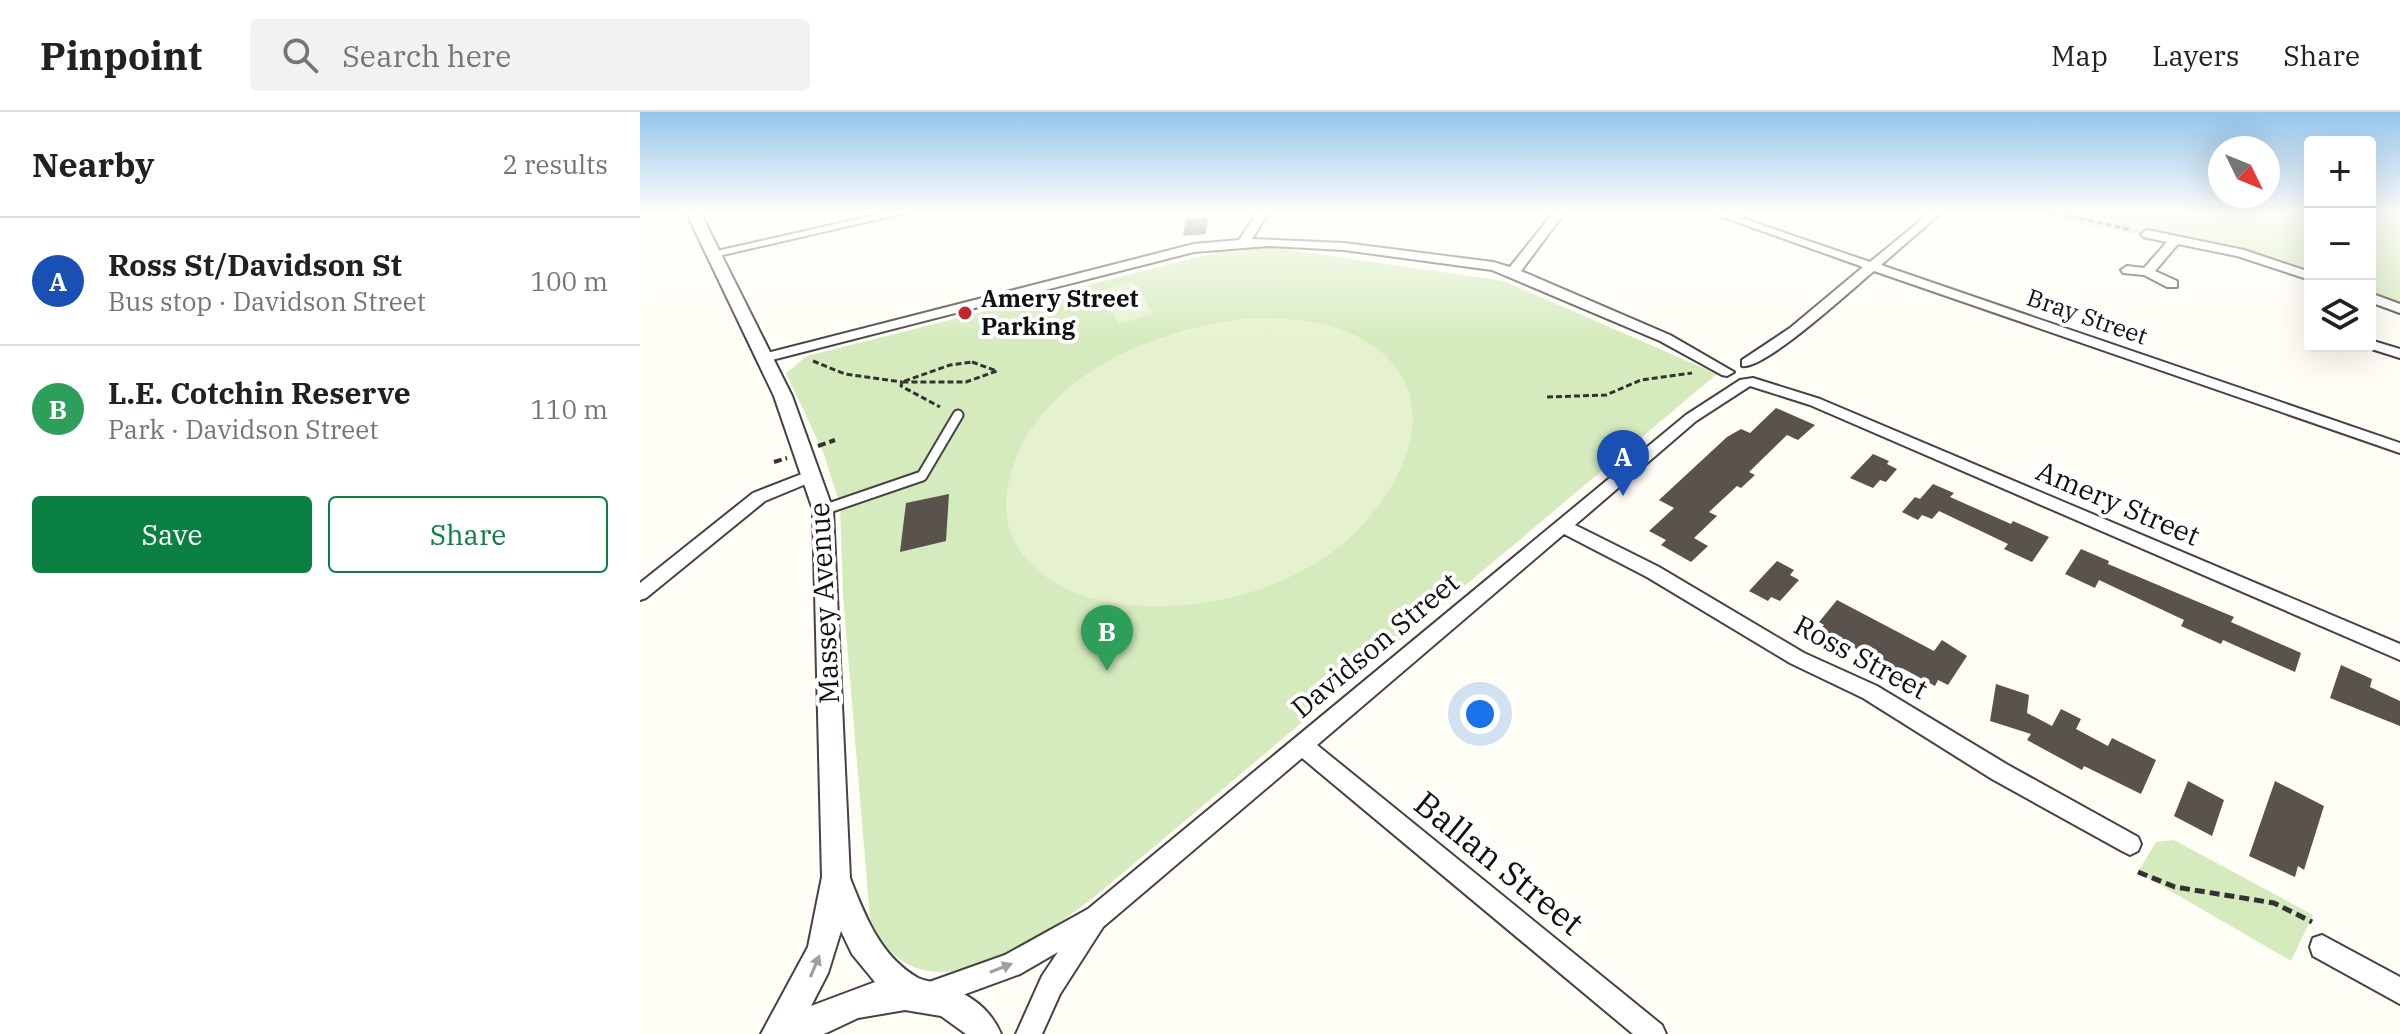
<!DOCTYPE html>
<meta charset="utf-8">
<style>
body{margin:0;font-family:"IBM Plex Serif",serif;background:#f2f2f2;color:#202124}
.controls{position:absolute;right:24px;top:24px;display:grid;overflow:hidden;border-radius:8px;box-shadow:0 8px 32px #0002}
.controls button{width:72px;height:72px;display:grid;place-items:center;padding:0;border:0;border-bottom:2px solid #e0e0e0;background:#fff;color:#202124;font:40px sans-serif}
.compass{position:absolute;left:1568px;top:24px;width:72px;height:72px;border-radius:50%;background:#fff;box-shadow:0 8px 32px #0002;rotate:133deg}
.you{position:absolute;left:840px;top:602px;width:28px;height:28px;margin:-20px;border:6px solid #fff;border-radius:50%;background:#1a73e8;box-shadow:0 0 0 12px #1a73e833}
.badge{display:grid;place-items:center;width:52px;height:52px;border-radius:50%;background:#0b8043;color:#fff;font-size:26px;font-weight:700}
.pin{position:absolute;translate:-50% -66px;filter:drop-shadow(0 2px 4px #0008)}
.pin::after{content:'';position:absolute;top:42px;width:28px;height:24px;background:inherit;clip-path:polygon(0 0,100% 0,50% 100%)}
.list{margin:0;padding:0;list-style:none}
h2{display:flex;justify-content:space-between;align-items:center;height:104px;margin:0;padding:0 32px;font-size:34px}
h2 small{font-size:26px;font-weight:400;color:#757577}
.list li{display:grid;grid-template-columns:52px 1fr auto;gap:24px;align-items:center;box-sizing:border-box;height:128px;padding:0 32px;border-top:2px solid #e0e0e0}
.list b{display:block;font-size:30px;white-space:nowrap}
.list p{margin:0;font-size:26px;white-space:nowrap;color:#757577}
.list em{font-size:26px;font-style:normal;color:#757577}
.actions{display:flex;gap:16px;padding:24px 32px}
.actions a{flex:1;padding:18px 0;border:2px solid #0b8043;border-radius:8px;text-align:center;font-size:28px;color:#0b8043}
.actions .main{background:#0b8043;color:#fff}
.icon{flex:none;width:44px;height:44px;fill:none;stroke:currentColor;stroke-width:2;stroke-linecap:round;stroke-linejoin:round}
.map{position:relative;flex:none;width:1760px;height:922px;overflow:hidden}
header{display:flex;align-items:center;gap:48px;box-sizing:border-box;height:112px;padding:0 40px;background:#fff;border-bottom:2px solid #e0e0e0}
header strong{font-size:38px}
nav{display:flex;gap:44px;margin-inline-start:auto;font-size:28px}
.search{width:560px;height:72px;background:#f2f2f2;display:flex;align-items:center;gap:20px;box-sizing:border-box;padding:0 28px;border-radius:8px;color:#757577;font-size:30px}
main{display:flex}
aside{flex:1;background:#fff}
.map>svg:first-child{display:block}
</style>
<header>
<strong>Pinpoint</strong>
<div class="search"><svg class="icon" aria-label="search" viewBox="0 0 24 24"><circle cx="10" cy="10" r="6"/><path d="M15 15l6 6"/></svg>Search here</div>
<nav><a>Map</a><a>Layers</a><a>Share</a></nav>
</header>
<main>
<aside>
<h2>Nearby<small>2 results</small></h2>
<ul class="list">
<li><span class="badge" style="background:#1a4fb4">A</span><div><b>Ross St/Davidson St</b><p>Bus stop · Davidson Street</p></div><em>100 m</em></li>
<li><span class="badge" style="background:#2e9e5b">B</span><div><b>L.E. Cotchin Reserve</b><p>Park · Davidson Street</p></div><em>110 m</em></li>
</ul>
<div class="actions"><a class="main">Save</a><a>Share</a></div>
</aside>
<div class="map">
<svg width="1760" height="922" viewBox="0 0 1760 922">
<rect width="100%" height="100%" fill="#fffdf5"/>
<path fill="#d5ebbd" d="M1394,100H1670V161L1503,118L1502,123L1440,113Z
M1730,100H1760V194L1730,181Z
M610,132L864,169L1077,262L453,786C393,831 275,916 230,806L203,483L200,392L183,340L146,261L167,244Z
M1534,728L1673,803L1651,849L1498,760L1516,730Z"/>
<path fill="#e6f2cf" d="M493,170L513,202L479,212L459,179Z
M619,206C656,206 697,210 729,231C817,288 755,394 691,441C639,478 572,496 508,494C464,493 413,481 384,444C365,420 363,393 370,365C396,262 524,211 619,206Z"/>
<g fill="none" stroke-linecap="round" stroke-linejoin="round">
<path stroke="#3f96cf" stroke-width="4" d="M1666,100L1670,106"/>
</g>
<path fill="#5a524d" d="M568,105L566,122L543,124L546,107Z
M1136,296L1175,313L1158,328L1147,323L1109,360L1115,363L1101,376L1097,374L1069,400L1077,404L1054,426L1068,434L1051,450L1021,433L1026,428L1009,419L1034,396L1019,388L1087,325L1101,317L1110,321Z
M1233,342L1249,349L1247,352L1257,357L1246,370L1240,368L1233,376L1210,366Z
M1293,372L1314,381L1310,385L1371,412L1373,409L1409,425L1392,450L1364,437L1368,432L1299,399L1292,407L1282,403L1278,408L1262,400L1275,385L1280,387Z
M309,382L306,429L260,440L266,391Z
M1441,437L1469,449L1468,452L1594,505L1591,510L1661,541L1655,560L1583,528L1581,532L1541,514L1544,508L1459,468L1455,476L1425,462Z
M1137,449L1154,458L1150,463L1159,468L1140,489L1131,485L1128,489L1109,479Z
M1197,488L1294,539L1302,528L1327,544L1308,573L1298,568L1295,574L1262,556L1259,560L1180,517L1184,513L1179,510Z
M1701,553L1732,567L1730,575L1760,589V614L1690,586Z
M1356,572L1389,583L1387,601L1412,614L1421,597L1441,607L1436,617L1468,634L1472,626L1516,648L1501,682L1444,654L1442,658L1387,628L1391,622L1350,609Z
M1548,669L1584,688L1572,724L1534,704Z
M1635,669L1684,694L1664,758L1658,754L1655,765L1609,744Z"/>
<g fill="none" stroke-linecap="round" stroke-linejoin="round">
<defs>
<path id="service" d="M183,398L282,364L318,303"/>
<path id="minor" d="M249,100H269L74,145L68,141Z
M618,100H629L612,127L704,131L853,150L870,155L914,100H925L881,159L1030,223L1094,260L1087,264L1082,263L1020,229L852,158L704,138L628,134L554,140L124,250L117,246L119,243L554,132L599,128Z
M1069,100H1084L1230,150L1291,100H1302L1241,153L1760,331V341L1234,159C1212,177 1125,258 1102,254V248L1150,216L1223,155Z
M1507,118L1604,138L1670,160V168L1597,144L1538,132L1515,159L1537,169V175H1527L1504,163L1483,161L1481,158L1487,154L1504,156L1527,130L1503,125L1501,122Z
M1730,181L1760,192V201L1730,190Z
M1730,228L1760,237V246L1725,235L1730,234Z
M1113,266L1180,287L1760,532V548L1170,293L1110,274L1056,309L935,413L1019,455L1164,541L1237,574L1368,653L1498,725L1501,732L1498,739L1490,743L1482,739L1352,667L1223,586L1150,551L1007,465L924,422L677,633L1022,913L1026,922H993L662,646L463,815L420,882L402,922H376L402,864L418,840L380,862L287,896L278,892L274,883L278,874L365,843L448,797L1046,303L1100,268Z
M172,358L180,363L178,367L125,389L6,486L0,488V471L113,381Z
M1682,823L1760,865V892L1673,844L1670,835L1673,826Z"/>
<path id="tertiary" d="M46,100H60L152,284L193,398L210,766C225,804 240,844 278,866C285,869 294,870 302,873C328,881 350,896 361,922H326L301,904L265,898L218,906L184,922H121L168,835L182,765L173,398L134,284ZM201,819L212,842L235,870L171,894L188,861Z"/>
</defs>
<use href="#service" stroke="#444" stroke-width="13"/>
<use href="#minor" stroke="#444" stroke-width="4"/>
<use href="#tertiary" stroke="#444" stroke-width="4"/>
<path stroke="#333" stroke-width="3" stroke-dasharray="6 3" stroke-linecap="butt" d="M1413,100L1492,118
M173,249L205,262L262,270
M332,250L357,259L326,270H262L310,253Z
M262,270L261,274L300,295
M907,285L966,283L1001,268L1052,261"/>
<path stroke="#333" stroke-width="4" stroke-dasharray="8 4" stroke-linecap="butt" d="M178,334L195,328
M134,350L147,346"/>
<path stroke="#333" stroke-width="5" stroke-dasharray="10 5" stroke-linecap="butt" d="M1498,760L1535,775L1634,791L1672,810"/>
<use href="#service" stroke="#fff" stroke-width="9"/>
<use href="#minor" fill="#fff" fill-rule="evenodd"/>
<use href="#tertiary" fill="#fff" fill-rule="evenodd"/>
</g>
<defs><path id="oneway-solid" d="M-6-.8H1V-3.2L6.5 0L1 3.2V.8H-6Z" transform="scale(2)"/></defs>
<g fill="#a0a0a0">
<use href="#oneway-solid" transform="translate(175 854) rotate(-67)"/>
<use href="#oneway-solid" transform="translate(361 856) rotate(-21)"/>
</g>
<linearGradient id="sky" x2="0" y2="1"><stop stop-color="#95c6ee"/><stop offset="0.44" stop-color="#fffefa"/><stop offset="1" stop-color="#fffefa" stop-opacity="0"/></linearGradient>
<rect width="1760" height="229" fill="url(#sky)"/>
<circle fill="#c4262e" stroke="#fff" stroke-width="3" cx="325" cy="201" r="8"/>
<g text-anchor="middle" stroke-width="8" stroke-linejoin="round" paint-order="stroke">
<g font-size="24" font-weight="bold" fill="#111" stroke="#fff" text-anchor="start">
<text x="341" y="195">Amery Street<tspan x="341" dy="28">Parking</tspan></text>
</g>
<g font-size="24" fill="#111" stroke="#fff">
<text transform="translate(1447 205) rotate(19)" y="8">Bray Street</text>
</g>
<g font-size="28" fill="#111" stroke="#fff">
<text transform="translate(1478 391) rotate(23)" y="10">Amery Street</text>
<text transform="translate(184 491) rotate(-93)" y="10">Massey Avenue</text>
<text transform="translate(735 533) rotate(-40)" y="10">Davidson Street</text>
<text transform="translate(1221 545) rotate(28)" y="10">Ross Street</text>
</g>
<g font-size="34" fill="#111" stroke="#fff">
<text transform="translate(859 751) rotate(39)" y="12">Ballan Street</text>
</g>
</g>
</svg>
<div class="controls">
<button>+</button>
<button>−</button>
<button><svg class="icon" aria-label="layers" viewBox="0 0 24 24"><path d="M12 4l9 5-9 5-9-5zM3 14l9 5 9-5"/></svg></button>
</div>
<svg class="compass" viewBox="-18 -18 36 36"><path d="M0-13l5 13h-10z" fill="#e53935"/><path d="M0 13l5-13h-10z" fill="#757577"/></svg>
<div class="you"></div>
<div class="pin badge" style="left:983px;top:384px;background:#1a4fb4">A</div>
<div class="pin badge" style="left:467px;top:559px;background:#2e9e5b">B</div>
</div>
</main>
